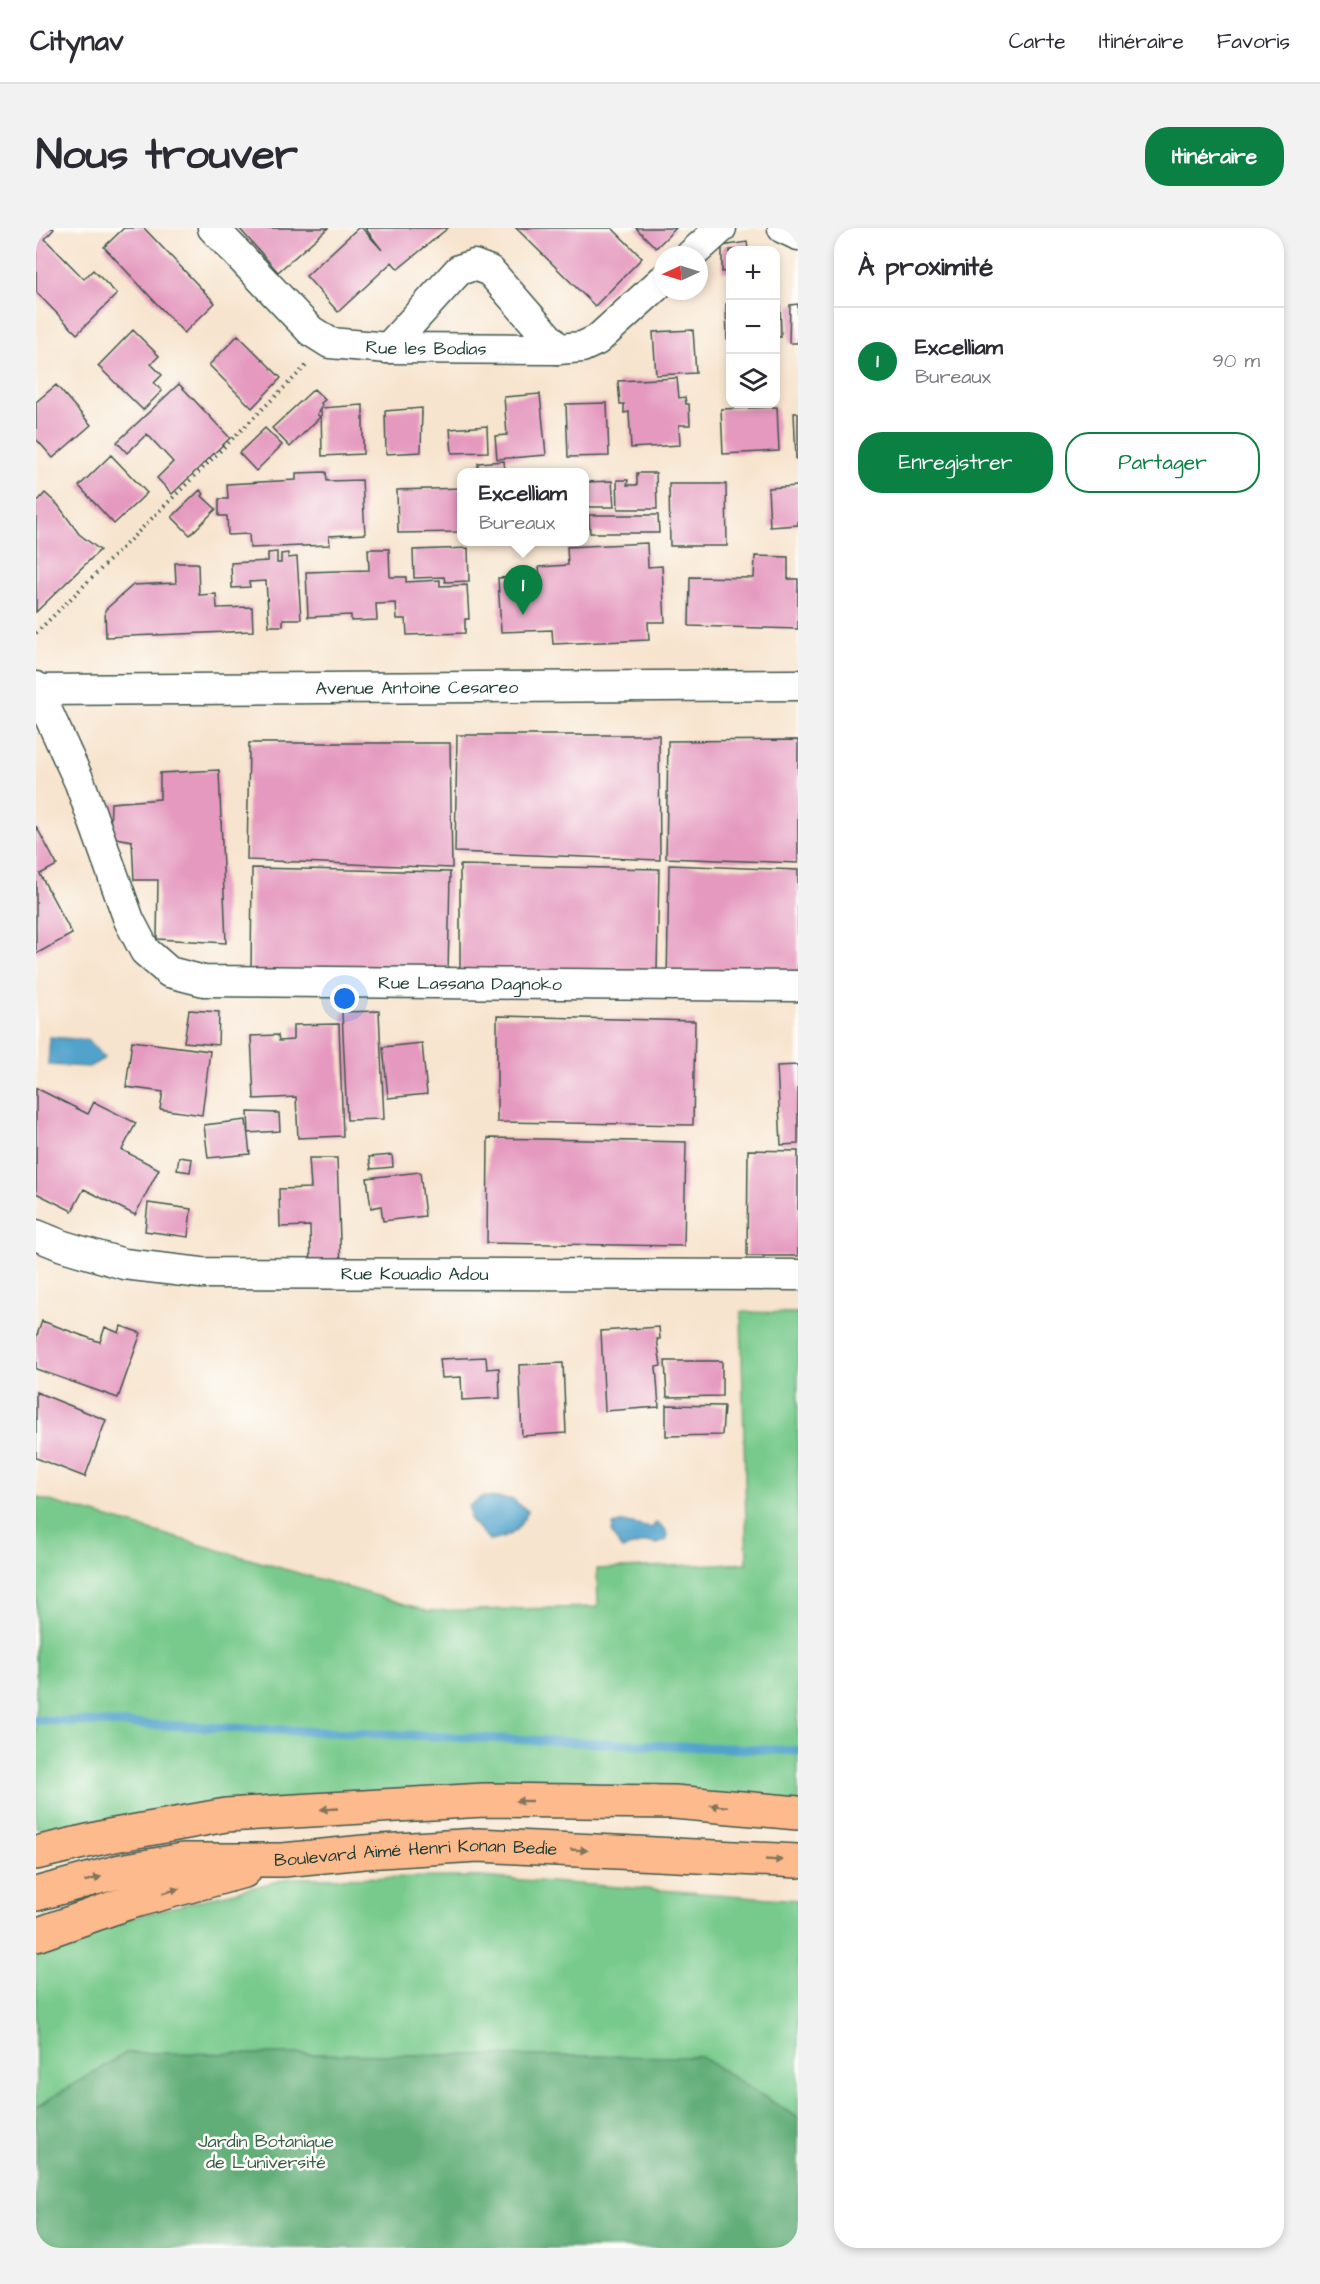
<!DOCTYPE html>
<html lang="fr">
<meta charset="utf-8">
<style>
body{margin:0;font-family:"Architects Daughter",sans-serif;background:#f2f2f3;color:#2b2b33}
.controls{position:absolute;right:18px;top:18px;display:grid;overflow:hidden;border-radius:12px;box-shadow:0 3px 9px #0003}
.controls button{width:54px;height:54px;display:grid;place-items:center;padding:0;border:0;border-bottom:2px solid #e1e1e2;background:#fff;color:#2b2b33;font:30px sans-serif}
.compass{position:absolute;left:618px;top:18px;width:54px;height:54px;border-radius:50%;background:#fff;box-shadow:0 3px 9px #0003;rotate:266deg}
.you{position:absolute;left:309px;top:771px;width:21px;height:21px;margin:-15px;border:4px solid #fff;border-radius:50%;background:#1a73e8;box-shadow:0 0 0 9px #1a73e833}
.badge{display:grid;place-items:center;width:39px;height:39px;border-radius:50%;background:#0b8043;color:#fff;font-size:20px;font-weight:700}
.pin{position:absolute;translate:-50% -50px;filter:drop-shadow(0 2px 3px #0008)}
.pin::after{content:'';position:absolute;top:32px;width:21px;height:18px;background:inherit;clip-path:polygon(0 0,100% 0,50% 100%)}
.popup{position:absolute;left:421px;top:240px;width:132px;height:78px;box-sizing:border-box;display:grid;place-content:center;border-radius:12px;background:#fff;filter:drop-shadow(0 2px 4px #0005);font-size:20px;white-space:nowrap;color:#7c7c81}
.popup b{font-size:22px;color:#2b2b33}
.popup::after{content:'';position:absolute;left:50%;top:100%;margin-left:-12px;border:12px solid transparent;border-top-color:#fff}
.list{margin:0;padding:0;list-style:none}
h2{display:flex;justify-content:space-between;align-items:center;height:78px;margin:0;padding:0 24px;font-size:26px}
h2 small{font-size:20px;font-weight:400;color:#7c7c81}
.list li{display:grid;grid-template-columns:39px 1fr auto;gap:18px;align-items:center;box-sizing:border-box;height:108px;padding:0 24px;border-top:2px solid #e1e1e2}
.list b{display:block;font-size:22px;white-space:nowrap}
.list p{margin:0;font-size:20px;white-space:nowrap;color:#7c7c81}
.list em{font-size:20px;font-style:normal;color:#7c7c81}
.actions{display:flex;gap:12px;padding:18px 24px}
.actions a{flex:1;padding:14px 0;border:2px solid #0b8043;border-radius:24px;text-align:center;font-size:21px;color:#0b8043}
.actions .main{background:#0b8043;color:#fff}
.icon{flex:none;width:33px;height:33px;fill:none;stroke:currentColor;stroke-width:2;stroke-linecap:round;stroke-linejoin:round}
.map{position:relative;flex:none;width:762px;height:2020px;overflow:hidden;border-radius:24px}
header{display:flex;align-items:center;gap:36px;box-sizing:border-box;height:84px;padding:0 30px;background:#fff;border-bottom:2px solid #e1e1e2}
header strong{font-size:28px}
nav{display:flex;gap:33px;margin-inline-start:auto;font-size:21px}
.intro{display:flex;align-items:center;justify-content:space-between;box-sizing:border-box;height:144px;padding:0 36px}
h1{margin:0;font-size:42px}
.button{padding:15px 27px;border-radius:24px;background:#0b8043;color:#fff;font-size:21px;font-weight:700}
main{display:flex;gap:36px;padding:0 36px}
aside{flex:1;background:#fff;border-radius:24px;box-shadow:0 3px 9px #0003}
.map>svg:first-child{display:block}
</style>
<header>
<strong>Citynav</strong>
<nav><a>Carte</a><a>Itinéraire</a><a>Favoris</a></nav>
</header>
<div class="intro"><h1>Nous trouver</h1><a class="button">Itinéraire</a></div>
<main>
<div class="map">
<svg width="762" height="2020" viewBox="0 0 762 2020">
<rect width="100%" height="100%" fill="#fdfcf7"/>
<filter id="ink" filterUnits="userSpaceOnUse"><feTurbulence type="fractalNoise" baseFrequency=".0167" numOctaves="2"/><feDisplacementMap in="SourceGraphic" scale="12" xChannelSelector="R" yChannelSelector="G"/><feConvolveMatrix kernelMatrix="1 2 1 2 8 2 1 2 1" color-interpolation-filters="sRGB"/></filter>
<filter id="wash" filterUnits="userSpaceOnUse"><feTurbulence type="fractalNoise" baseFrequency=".008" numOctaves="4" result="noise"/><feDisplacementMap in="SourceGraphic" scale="24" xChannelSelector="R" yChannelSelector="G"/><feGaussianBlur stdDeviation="1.35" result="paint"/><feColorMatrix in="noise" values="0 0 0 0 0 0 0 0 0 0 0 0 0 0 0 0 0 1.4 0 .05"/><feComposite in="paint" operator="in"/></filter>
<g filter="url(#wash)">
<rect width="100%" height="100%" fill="#f7e4ce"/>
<path fill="#78ca8c" stroke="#4c8460" stroke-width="1.5" d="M705,1084L762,1085V1583L188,1576L0,1600V1269L393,1383L562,1379L561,1341L711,1335Z
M444,1649L762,1672V1890L665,1829L90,1825L0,1879V1722L102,1688L254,1650Z"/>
<path fill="#62ae78" stroke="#407656" stroke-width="1.5" d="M90,1825L665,1829L762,1890V2020H0V1879Z"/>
<path fill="#51a3cc" stroke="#387080" stroke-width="1.5" d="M14,809L52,812L69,830L53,839L12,837Z
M446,1269L476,1271L492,1283C483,1302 476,1309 454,1313L434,1292L433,1278Z
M587,1294L615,1300L620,1295L629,1301L632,1308L630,1313L621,1316L611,1314L586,1321L576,1306L577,1297Z"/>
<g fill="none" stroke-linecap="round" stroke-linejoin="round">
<path stroke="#51a3cc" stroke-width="9" d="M0,1492L762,1523"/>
</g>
<g id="blocks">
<path fill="#e599bf" d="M0,0H16L18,1L9,11L48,51L57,42L81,66L41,106L0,64Z
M88,0H108L179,75L148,105L68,19Z
M203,0H292L242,44Z
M322,0H326L346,22L329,0H412L362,41L356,34L302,84L270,48Z
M480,0H576L606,30L559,78Z
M600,0H640L620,20Z
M711,14L712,22H694V43L686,44V18Z
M740,75H744L745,109H740Z
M690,76H694V111H691Z
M762,76V115H753L754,77Z
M97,102L123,128L115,136L126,147L118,155L126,163L107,182L62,138Z
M657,102L660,145L620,147L617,104Z
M202,107L245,150L216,180L173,137Z
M641,150L643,170L649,169L650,176H653L654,197H643L644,217L595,220L593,184L588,185V176H584L582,153Z
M143,156L194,210L136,266L121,250L137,234L111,206L91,225L81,214Z
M20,157L55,197L17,230L0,211V174Z
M278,161L289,172L285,175L286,177L281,186L284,189L254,219L236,200Z
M504,166L510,227L461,231L459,208L471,207L468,169Z
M571,175L573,228L532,229L530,176Z
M327,177V226L286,228L285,180Z
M741,179L743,223L687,226L685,181Z
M386,180L385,224L350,226L349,183Z
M758,185H762V231H760Z
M451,198L452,224L416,225L414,201Z
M229,200L246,217L220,243L203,225Z
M75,227L111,265L78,296L43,258Z
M468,233L469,244H442V235Z
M290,244L291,253L326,252L329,306L293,308L294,317L214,320L213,306L192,307L191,288H183V271H192L191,256L260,252V245Z
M601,245H620L621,281H582L581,252H592L591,257H601Z
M576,253L578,279H553L551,254Z
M633,256H690L691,318H634Z
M762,258V297L734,299L732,260Z
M426,260V304L362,305L361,262Z
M164,262L168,266L166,268L180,281L154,307L136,289Z
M9,265L22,277L43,306L64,322L0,384V275Z
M553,287H622L623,305H554Z
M611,315L612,339L626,338L629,394H612L613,412L517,416L516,402L465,404L462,350L504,348L503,339L532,337L531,319Z
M432,320L433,353L409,354L408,349L378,350L377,322Z
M332,321H353L354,349H370V354L404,352V358L431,357L433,391H429V405L371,407L370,391H361L360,375L340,376L341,392L315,393V387L272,389L270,344L333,342Z
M241,324V335H245V326L252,325V330L261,329L265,391H247V398H233L230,353L213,354L214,359L196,360L195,335L232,333V325Z
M719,328L752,329V351H762V401L653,398L654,349L718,350Z
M139,335H162L163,367L180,366L181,380L216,379L217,403L70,409L69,382L97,357L140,355Z
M421,507H623L624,632L419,624Z
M762,512V635L630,630L632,513Z
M213,515H414L416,640L211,632Z
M183,542L190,715L121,711L122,652H98L96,613L74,609L75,575L124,571V545Z
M0,598L21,637L4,646L36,706L0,726Z
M424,637L623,641L621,745L424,743Z
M633,637L762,642V759L631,754Z
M216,640L414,644L412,748L215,746Z
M153,782L183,784L182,817L148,814Z
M343,783L348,891L311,892L306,784Z
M461,788L659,793L657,897L461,894Z
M303,796L307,908L262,910L260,869L218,871L215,808L242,807L243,813L257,812V797Z
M96,813L174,823L166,887L124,881L127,864L90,859Z
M386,815L391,866L352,870L347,819Z
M762,837V916L745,917L741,838Z
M0,860L52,886L58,874L100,895L86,922L123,941L99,987L48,961L36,983L0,965Z
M212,884L243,885L244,903L213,905Z
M210,892L214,926L172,930L168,897Z
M452,910L650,914L648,1018L451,1015Z
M712,922L762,923V1028H711Z
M356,927L357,939L335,941L333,929Z
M143,929L156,931L154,944L141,942Z
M273,930H301L305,1039L275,1040L274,998L244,999L243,961L275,960Z
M384,944L389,988L347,993L345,978L335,980L331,950Z
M112,975L155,981L152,1009L109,1003Z
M6,1093L64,1114L69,1099L83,1105L85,1098L105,1105L82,1170L0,1141V1110Z
M623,1099L624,1111H621L625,1138L620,1139L623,1179L569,1183L565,1103Z
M450,1129L451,1141L463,1140L464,1170L426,1172L425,1149L406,1150L404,1131Z
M629,1133H686V1168L631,1169Z
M527,1135L530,1205L486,1208L483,1137Z
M0,1164L70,1192L49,1249L0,1230Z
M630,1177L688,1178L686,1207L630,1208Z"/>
</g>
</g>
<g filter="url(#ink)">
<use href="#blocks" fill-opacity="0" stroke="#3f564b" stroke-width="1.5"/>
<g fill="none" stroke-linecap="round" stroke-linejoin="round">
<defs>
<g id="minor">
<path id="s1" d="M177,0L275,103L294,115L352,120L522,121L546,119L561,112L627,52"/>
<path d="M747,0L762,7"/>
<path d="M655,27L685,0"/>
<path d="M352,120L423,42L438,37L454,43L522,121"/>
<path id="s2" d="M0,459L44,555L93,692L109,723L133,744L168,753L762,758"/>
<path id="s3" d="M0,462L762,457"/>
<path id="s4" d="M0,1007L27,1018L88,1036L165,1045L762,1047"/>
</g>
<g id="highway">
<path d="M0,1625L73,1608L190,1587L448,1572L638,1574L762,1585"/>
<path id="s5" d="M0,1666L85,1643L147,1632H247L328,1624L442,1617L762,1633"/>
<path d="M0,1707L91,1675L208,1643"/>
</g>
</defs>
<use href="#minor" stroke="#3f564b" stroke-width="33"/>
<use href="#highway" stroke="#3f564b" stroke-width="36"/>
<path stroke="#3f564b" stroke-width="4" stroke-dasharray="1.5 4.5" stroke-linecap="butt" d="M0,405L272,136"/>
<use href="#minor" stroke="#fff" stroke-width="30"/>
<use href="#highway" stroke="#fcba8d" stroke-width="33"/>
</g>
<defs><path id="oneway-solid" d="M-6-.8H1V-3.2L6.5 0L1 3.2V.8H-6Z" transform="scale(1.5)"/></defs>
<g fill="#82755c">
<use href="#oneway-solid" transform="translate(488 1573) rotate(-180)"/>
<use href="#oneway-solid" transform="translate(683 1578) rotate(-175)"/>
<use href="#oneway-solid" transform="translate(293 1581) rotate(177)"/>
<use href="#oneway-solid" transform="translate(543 1622) rotate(3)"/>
<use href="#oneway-solid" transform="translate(738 1632) rotate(3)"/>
<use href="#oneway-solid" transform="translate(57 1651) rotate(-15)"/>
<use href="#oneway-solid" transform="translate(135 1663) rotate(-15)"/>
</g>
</g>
<g text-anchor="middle" stroke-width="5" stroke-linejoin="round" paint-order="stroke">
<g font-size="18" fill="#1f3d34" stroke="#fdfcf7">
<text dy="6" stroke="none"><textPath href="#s1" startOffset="261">Rue les Bodias</textPath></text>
<text dy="6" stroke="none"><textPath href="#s3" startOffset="381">Avenue Antoine Cesareo</textPath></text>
<text dy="6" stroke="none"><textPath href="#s2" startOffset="620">Rue Lassana Dagnoko</textPath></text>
<text dy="6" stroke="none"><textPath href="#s4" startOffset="384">Rue Kouadio Adou</textPath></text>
<text dy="6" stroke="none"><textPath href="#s5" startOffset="384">Boulevard Aimé Henri Konan Bedie</textPath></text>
</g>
<g font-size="18" fill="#35604a" stroke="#fdfcf7">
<text x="230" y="1919">Jardin Botanique<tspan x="230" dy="21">de L'université</tspan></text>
</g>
</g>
</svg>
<div class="controls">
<button>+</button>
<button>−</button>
<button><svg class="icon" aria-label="layers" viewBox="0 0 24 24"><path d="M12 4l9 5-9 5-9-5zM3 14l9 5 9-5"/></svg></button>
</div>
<svg class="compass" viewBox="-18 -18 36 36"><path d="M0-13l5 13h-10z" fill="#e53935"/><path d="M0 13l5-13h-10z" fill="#7c7c81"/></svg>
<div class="you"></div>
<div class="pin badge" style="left:487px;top:387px">1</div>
<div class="popup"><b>Excelliam</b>Bureaux</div>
</div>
<aside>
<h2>À proximité<small></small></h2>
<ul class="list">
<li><span class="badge">1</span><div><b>Excelliam</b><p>Bureaux</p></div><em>90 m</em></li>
</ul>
<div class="actions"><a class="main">Enregistrer</a><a>Partager</a></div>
</aside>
</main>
